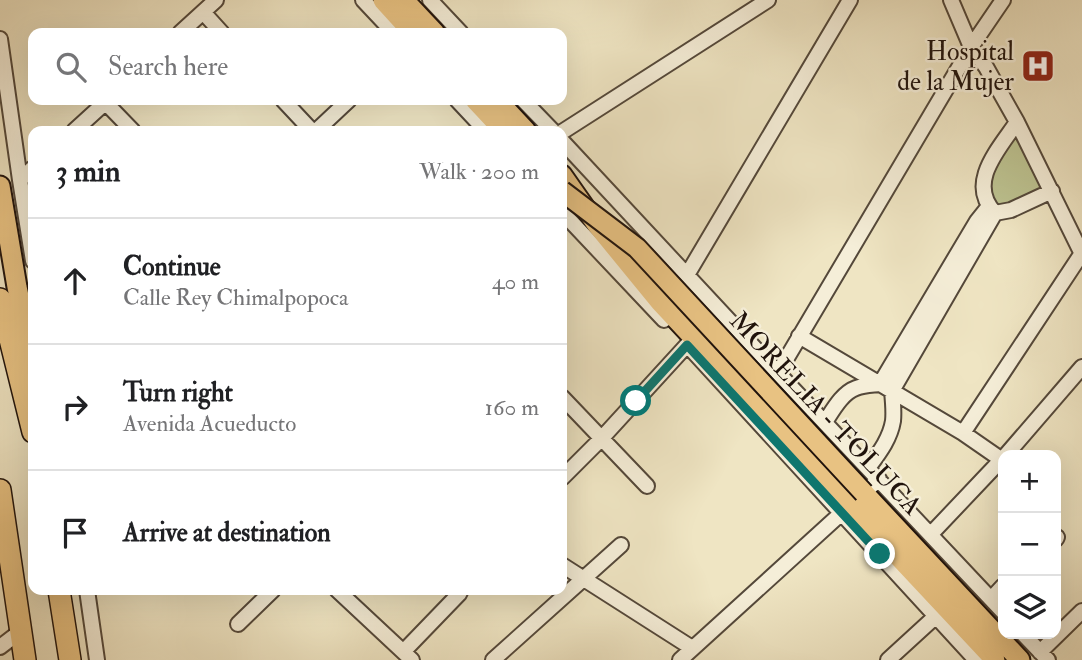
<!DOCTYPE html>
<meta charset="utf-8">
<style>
body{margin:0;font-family:"IM FELL Double Pica",serif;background:#f6f6f6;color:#202124}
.controls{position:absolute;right:21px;bottom:21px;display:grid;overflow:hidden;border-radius:14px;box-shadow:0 7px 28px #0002}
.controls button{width:63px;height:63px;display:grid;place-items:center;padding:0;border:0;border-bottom:2px solid #e0e0e0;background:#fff;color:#202124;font:35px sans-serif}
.stop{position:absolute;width:21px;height:21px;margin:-16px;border:5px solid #0f766e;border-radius:50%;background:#fff}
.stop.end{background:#0f766e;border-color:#fff;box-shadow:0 2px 7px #0008}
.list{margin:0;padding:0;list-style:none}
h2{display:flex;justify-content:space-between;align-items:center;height:91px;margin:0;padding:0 28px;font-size:30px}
h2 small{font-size:23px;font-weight:400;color:#757577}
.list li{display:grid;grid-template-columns:46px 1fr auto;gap:21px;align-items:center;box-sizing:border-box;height:126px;padding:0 28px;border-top:2px solid #e0e0e0}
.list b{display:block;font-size:26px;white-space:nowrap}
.list p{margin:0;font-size:23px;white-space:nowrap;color:#757577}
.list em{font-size:23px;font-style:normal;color:#757577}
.icon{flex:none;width:38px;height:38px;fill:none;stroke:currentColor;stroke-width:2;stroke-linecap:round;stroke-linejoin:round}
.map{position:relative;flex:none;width:1082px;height:660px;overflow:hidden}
.search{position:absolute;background:#fff;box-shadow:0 7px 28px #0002;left:28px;top:28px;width:539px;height:77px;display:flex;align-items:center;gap:18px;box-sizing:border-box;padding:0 24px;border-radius:14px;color:#757577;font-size:26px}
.panel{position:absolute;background:#fff;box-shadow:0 7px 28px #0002;left:28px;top:126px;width:539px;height:469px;border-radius:14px}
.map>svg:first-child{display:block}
</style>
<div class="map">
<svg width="1082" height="660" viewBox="0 0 1082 660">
<rect width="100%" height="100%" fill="#efe5c3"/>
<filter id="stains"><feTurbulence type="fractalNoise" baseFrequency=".00286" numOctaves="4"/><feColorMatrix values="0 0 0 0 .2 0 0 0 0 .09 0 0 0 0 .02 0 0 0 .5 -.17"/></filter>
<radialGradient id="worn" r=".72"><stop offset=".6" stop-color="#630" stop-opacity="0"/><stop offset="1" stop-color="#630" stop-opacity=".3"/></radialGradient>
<path fill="#bdc391" stroke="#6e6b4e" stroke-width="2" d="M1013,133L1018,134L1047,191L1002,207L994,203L988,180Z"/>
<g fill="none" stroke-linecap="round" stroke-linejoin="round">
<defs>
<path id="minor" d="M363,0L394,33
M430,0L461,33
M951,0L971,47L986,67L1017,122L1082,254
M203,12L222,33
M180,33L216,0
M0,39L20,180L33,261
M103,100L133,131
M283,100L312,131
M457,100L486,131
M523,100L553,131
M1017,122C999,149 966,183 995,213L1011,210L1052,191
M74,131L108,100
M316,131L349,100
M562,132L768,0
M562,141L778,373L1003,612
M20,180L33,168
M562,212L664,320
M687,275L850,0
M799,336L963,433L1002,460
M690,348L976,660
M778,373L971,47L1003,0
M562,397L647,486
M825,422C833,410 842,393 856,388C864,385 872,385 880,384L977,221L989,206
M963,433L1082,253
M1006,455L1082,367
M868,468C879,453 890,439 893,421C894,412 893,401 892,391L995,213
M562,478L601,439L687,345
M931,534L1003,458
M1056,539L1057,537
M562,565L692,648
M87,590L97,660
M337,590L412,660
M991,599L1003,586
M238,624L273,590
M1023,634L1048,660
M0,647L21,631
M404,651L459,594L461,590
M1040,652L1082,611
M493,660L621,545
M680,660L879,479
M888,660L936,616"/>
<path id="major" d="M383,0L413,33
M404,0L435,33
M475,100L504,131
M497,100L526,131
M562,175L597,225L660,302L995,660
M0,186L17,287L33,362
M29,410L33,372
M864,493L1020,660"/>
<path id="highway" d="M0,299L33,432
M0,490L25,660
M59,590L70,660"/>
</defs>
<use href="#minor" stroke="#54483a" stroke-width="18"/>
<use href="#major" stroke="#20130c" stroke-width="23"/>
<use href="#highway" stroke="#20130c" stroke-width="24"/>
<use href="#minor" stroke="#f5eed8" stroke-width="14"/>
<use href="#major" stroke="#e8c282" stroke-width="19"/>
<use href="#highway" stroke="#e8c282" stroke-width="21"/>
<defs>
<path id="major-bridge" d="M562,191L637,248L864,493"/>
</defs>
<use href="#major-bridge" stroke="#20130c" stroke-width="23" stroke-linecap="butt"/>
<use href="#major-bridge" stroke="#e8c282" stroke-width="19"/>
</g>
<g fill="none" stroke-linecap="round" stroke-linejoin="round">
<path stroke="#0f766e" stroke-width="9" d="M636,401L687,345L880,554"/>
</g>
<defs>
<symbol id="hospital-square" viewBox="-11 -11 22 22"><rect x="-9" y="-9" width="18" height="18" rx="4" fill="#8f2418" stroke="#f5eed8"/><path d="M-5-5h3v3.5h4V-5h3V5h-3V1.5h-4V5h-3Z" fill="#fff"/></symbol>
</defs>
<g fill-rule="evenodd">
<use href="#hospital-square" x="1019" y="47" width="38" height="38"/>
</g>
<g text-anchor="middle" stroke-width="5" stroke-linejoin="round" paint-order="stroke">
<g font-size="26" fill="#20130c" stroke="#f5eed8" text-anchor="end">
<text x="1014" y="60">Hospital<tspan x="1014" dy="30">de la Mujer</tspan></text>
</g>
<g font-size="26" fill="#20130c" stroke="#f5eed8">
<text transform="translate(826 413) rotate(47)" y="9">MORELIA - TOLUCA</text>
</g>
</g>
<rect width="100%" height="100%" filter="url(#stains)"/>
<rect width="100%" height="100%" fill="url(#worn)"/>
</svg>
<div class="controls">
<button>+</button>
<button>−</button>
<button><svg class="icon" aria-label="layers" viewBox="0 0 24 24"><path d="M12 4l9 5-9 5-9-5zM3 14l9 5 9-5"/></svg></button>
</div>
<div class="stop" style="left:636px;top:401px"></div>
<div class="stop end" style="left:880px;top:554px"></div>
<div class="search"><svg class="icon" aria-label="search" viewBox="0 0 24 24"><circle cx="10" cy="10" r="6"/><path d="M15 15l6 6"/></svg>Search here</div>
<section class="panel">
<h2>3 min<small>Walk · 200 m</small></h2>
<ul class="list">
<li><svg class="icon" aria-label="ahead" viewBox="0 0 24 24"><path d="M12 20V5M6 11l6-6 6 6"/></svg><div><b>Continue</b><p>Calle Rey Chimalpopoca</p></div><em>40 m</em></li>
<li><svg class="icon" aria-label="right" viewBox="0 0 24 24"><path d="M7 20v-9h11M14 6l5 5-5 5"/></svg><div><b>Turn right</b><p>Avenida Acueducto</p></div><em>160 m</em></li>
<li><svg class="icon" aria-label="arrive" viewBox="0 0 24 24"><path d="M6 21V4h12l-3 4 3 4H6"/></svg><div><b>Arrive at destination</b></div></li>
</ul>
</section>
</div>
